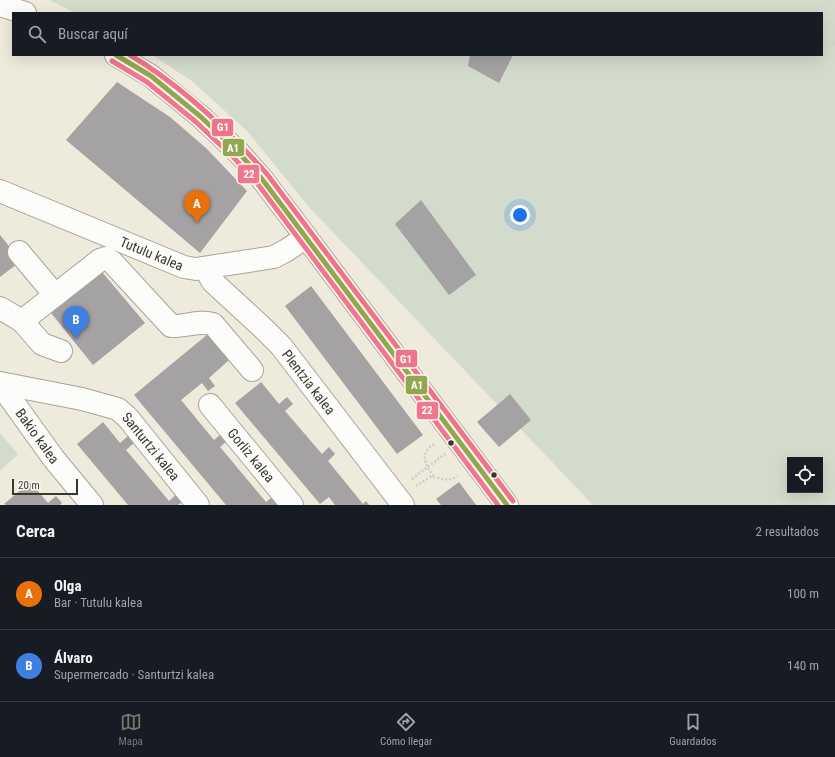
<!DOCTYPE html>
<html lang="es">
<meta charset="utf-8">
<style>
body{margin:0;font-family:"Roboto Condensed",sans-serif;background:#242831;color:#f1f3f6}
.controls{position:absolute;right:12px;bottom:12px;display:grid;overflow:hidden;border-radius:0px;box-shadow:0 4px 16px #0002}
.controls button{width:36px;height:36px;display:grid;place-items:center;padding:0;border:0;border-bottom:1px solid #363941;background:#171b24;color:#f1f3f6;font:20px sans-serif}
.scale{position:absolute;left:12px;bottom:10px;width:66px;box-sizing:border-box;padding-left:4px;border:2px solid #39362c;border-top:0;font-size:11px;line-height:14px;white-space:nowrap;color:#39362c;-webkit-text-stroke:3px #fefaf1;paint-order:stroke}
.you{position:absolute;left:520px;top:215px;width:14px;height:14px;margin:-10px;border:3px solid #fff;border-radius:50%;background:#1a73e8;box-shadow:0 0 0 6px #1a73e833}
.badge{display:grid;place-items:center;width:26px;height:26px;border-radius:50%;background:#78756a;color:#fff;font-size:13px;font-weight:700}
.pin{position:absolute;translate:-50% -33px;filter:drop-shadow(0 1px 2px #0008)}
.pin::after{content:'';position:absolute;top:21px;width:14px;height:12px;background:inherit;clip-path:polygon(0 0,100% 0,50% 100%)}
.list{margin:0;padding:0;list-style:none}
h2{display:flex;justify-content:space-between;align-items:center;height:52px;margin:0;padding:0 16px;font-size:17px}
h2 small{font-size:13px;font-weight:400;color:#9ea1a6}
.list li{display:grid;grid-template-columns:26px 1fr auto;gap:12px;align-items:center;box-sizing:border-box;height:72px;padding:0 16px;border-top:1px solid #363941}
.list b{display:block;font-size:15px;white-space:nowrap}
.list p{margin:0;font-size:13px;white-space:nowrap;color:#9ea1a6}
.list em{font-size:13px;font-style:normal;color:#9ea1a6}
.icon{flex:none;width:22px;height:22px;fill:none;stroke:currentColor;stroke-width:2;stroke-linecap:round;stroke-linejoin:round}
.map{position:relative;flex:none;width:835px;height:505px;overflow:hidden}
.search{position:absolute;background:#171b24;box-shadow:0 4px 16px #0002;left:12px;right:12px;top:12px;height:44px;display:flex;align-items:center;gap:10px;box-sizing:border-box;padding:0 14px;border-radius:0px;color:#9ea1a6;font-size:15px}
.sheet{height:196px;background:#171b24}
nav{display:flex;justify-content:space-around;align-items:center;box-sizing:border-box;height:56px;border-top:1px solid #363941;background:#171b24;font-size:11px;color:#9ea1a6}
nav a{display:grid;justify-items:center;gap:2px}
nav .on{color:#78756a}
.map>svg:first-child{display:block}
</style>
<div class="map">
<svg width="835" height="505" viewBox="0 0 835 505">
<rect width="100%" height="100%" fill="#eeeadc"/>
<path fill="#d2dbcc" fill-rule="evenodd" d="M49,0H835V505H593L309,207L247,131L192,81L152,55H822V13H75ZM790,460H820V490H790Z
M0,433L18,454L0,471Z"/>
<path fill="#a4a2a2" d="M470,55H513L499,83L468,66Z
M117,82L170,117L206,148L247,191L200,253L66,140Z
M421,200L476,275L449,295L395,224Z
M0,235L21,261L0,277Z
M102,272L145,323L93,365L51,313Z
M311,286L423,435L397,454L285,306Z
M208,334L229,360L209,378L215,386L208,391L202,383L181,400L214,440L222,433L228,440L220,447L266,502L275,495L280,502L277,505H226L134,395Z
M261,382L279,404L287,397L293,404L285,411L322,454L329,447L335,454L328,461L363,504L366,501L369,505H335L329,497L320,504L235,403Z
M510,394L531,420L499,447L477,422Z
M103,422L120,443L128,436L134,443L126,450L169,501L177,494L183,501L178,505H128L77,444Z
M30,482L48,503L56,496L62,503L60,505H6L4,504Z
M459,482L476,505H441L436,499Z"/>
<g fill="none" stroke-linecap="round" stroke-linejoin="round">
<defs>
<g id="minor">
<path d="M0,5L25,13"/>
<path d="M116,55L151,76L201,117L239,153L262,179L306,237L507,505"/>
<path id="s1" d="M0,191L184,267L196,269L274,257L287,250L306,237"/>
<path d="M19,252L55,295"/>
<path id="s2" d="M205,268L213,282L264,329L281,346L403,505"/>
<path d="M0,308L22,321L42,344L61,351"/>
<path d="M22,321L100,260L106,258L112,262L171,326C185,327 199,320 213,324L252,370"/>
<path id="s3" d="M0,383L82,399L118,409L128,418L198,505"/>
<path id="s4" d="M0,384L54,459L92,505"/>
<path id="s5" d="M210,405L292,505"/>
</g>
</defs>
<use href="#minor" stroke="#a8a499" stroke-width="24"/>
<path stroke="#cecdc7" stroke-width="2.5" stroke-dasharray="2 2" stroke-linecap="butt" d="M832,41L835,45
M434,444C418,455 426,465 434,477
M416,486L430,477C440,477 449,483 457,476"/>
<use href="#minor" stroke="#fcfcfa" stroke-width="22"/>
<path stroke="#cecdc7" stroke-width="2.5" stroke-dasharray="2 2" stroke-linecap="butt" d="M412,479L446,453"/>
<defs>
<path id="bus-1" d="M116,55L151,76L201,117L239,153L262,179L507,505"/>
<path id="bus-2" d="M112,61L147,82L196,122L234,158L257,183L498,505"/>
<path id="bus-3" d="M130,55C182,86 227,129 267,174L513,501"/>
</defs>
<use href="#bus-1" stroke="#fefaf1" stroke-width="8"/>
<use href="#bus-2" stroke="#fefaf1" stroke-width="8"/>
<use href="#bus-3" stroke="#fefaf1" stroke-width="8"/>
<use href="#bus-1" stroke="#94a750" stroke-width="5"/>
<use href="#bus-2" stroke="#f1778f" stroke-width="5"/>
<use href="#bus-3" stroke="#ef748a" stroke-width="5"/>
</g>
<g fill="#39362c" stroke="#fefaf1" stroke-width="1.5">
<circle cx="451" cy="443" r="3.5"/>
<circle cx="494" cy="475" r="3.5"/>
</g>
<g text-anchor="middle" stroke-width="4" stroke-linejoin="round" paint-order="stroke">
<g font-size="14" fill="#39362c" stroke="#fefaf1">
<text dy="5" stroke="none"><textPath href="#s1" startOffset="164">Tutulu kalea</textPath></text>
<text dy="5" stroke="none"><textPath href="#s2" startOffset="155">Plentzia kalea</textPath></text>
<text dy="5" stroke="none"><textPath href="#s4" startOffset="64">Bakio kalea</textPath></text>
<text dy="5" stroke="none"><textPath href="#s3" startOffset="171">Santurtzi kalea</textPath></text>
<text dy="5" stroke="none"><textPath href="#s5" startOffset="65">Gorliz kalea</textPath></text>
</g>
</g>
<g stroke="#fefaf1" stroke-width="1.5">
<rect x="211" y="118" width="23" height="19" rx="4" fill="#ef748a"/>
<rect x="222" y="138" width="23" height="19" rx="4" fill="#94a750"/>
<rect x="237" y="164" width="23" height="20" rx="4" fill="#f1778f"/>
<rect x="395" y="349" width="23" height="19" rx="4" fill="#ef748a"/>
<rect x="405" y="375" width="23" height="20" rx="4" fill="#94a750"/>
<rect x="416" y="401" width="23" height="19" rx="4" fill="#f1778f"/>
</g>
<g font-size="11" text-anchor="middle" font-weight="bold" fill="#fff">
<text x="223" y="131">G1</text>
<text x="233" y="152">A1</text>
<text x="249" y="178">22</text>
<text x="406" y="363">G1</text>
<text x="417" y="389">A1</text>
<text x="427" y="414">22</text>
</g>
</svg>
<div class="controls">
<button><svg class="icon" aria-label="locate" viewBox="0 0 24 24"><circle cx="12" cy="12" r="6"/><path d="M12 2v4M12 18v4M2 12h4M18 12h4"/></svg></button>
</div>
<div class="scale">20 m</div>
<div class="you"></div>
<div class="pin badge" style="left:197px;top:223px;background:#e8710a">A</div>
<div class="pin badge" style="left:76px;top:339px;background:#3f7fe0">B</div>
<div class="search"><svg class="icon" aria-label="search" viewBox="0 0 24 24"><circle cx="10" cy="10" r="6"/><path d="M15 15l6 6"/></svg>Buscar aquí</div>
</div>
<section class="sheet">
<h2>Cerca<small>2 resultados</small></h2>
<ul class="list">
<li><span class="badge" style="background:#e8710a">A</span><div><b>Olga</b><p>Bar · Tutulu kalea</p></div><em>100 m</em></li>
<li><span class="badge" style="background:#3f7fe0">B</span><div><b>Álvaro</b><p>Supermercado · Santurtzi kalea</p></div><em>140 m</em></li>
</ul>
</section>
<nav>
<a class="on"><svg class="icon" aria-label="map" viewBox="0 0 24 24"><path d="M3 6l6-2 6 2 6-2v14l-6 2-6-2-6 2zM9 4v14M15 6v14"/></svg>Mapa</a>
<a><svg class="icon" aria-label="directions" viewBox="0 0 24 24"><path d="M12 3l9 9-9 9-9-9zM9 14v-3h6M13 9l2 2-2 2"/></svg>Cómo llegar</a>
<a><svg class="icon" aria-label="saved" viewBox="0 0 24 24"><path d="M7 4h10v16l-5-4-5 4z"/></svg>Guardados</a>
</nav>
